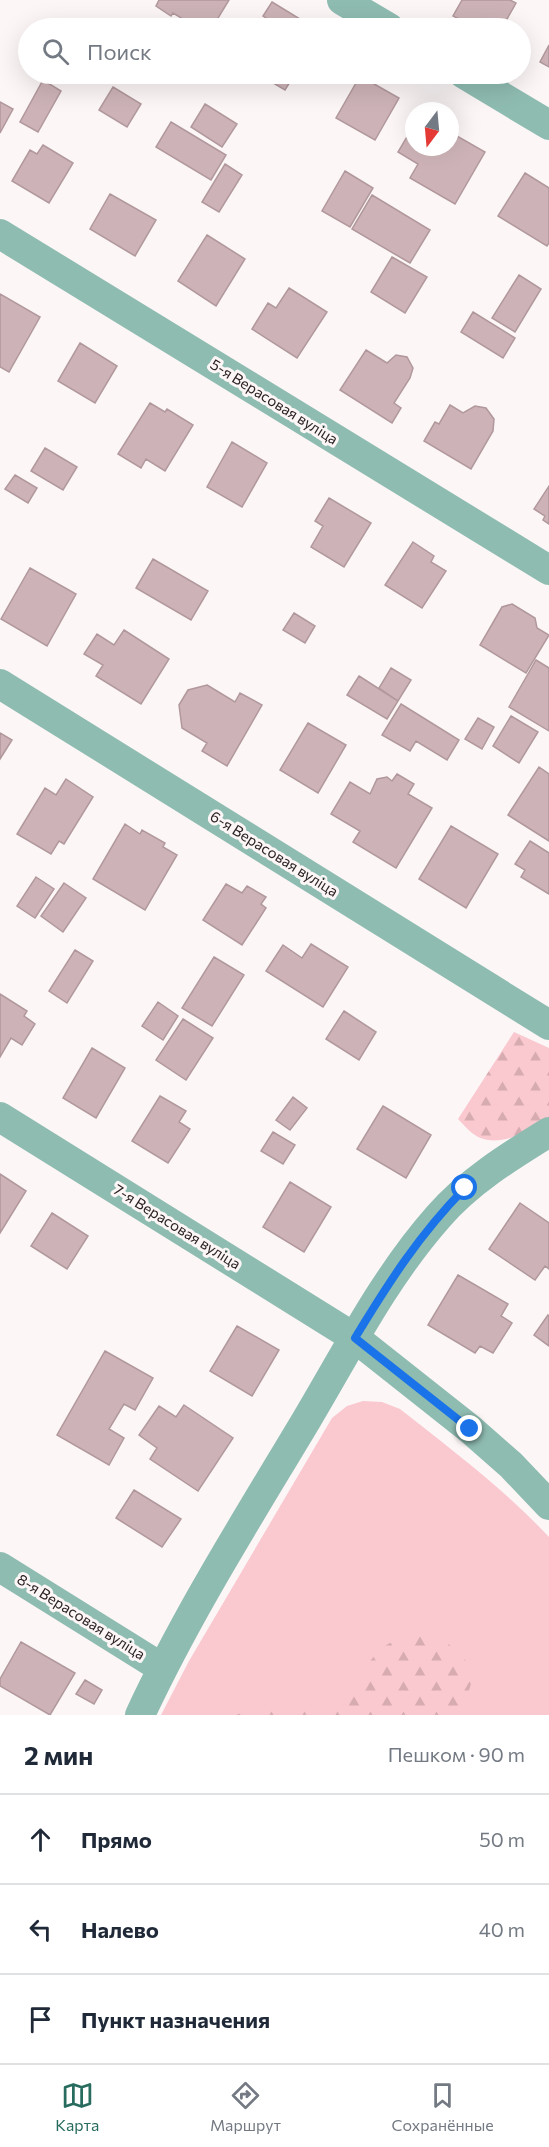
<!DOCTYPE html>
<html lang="ru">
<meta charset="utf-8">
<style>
body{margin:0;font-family:Commissioner,sans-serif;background:#f6f6f7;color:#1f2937}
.compass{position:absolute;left:405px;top:102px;width:54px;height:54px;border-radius:50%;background:#fff;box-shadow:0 6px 24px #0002;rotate:196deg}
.stop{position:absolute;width:18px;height:18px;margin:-14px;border:4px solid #1a73e8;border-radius:50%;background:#fff}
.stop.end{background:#1a73e8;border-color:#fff;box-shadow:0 2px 6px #0008}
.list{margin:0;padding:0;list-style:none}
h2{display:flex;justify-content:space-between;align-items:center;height:78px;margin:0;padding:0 24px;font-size:26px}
h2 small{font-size:20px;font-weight:400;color:#747a83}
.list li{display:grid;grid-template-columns:39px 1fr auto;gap:18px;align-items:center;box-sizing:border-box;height:90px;padding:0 24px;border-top:2px solid #e0e1e3}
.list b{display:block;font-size:22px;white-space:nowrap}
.list em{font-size:20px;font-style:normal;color:#747a83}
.icon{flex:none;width:33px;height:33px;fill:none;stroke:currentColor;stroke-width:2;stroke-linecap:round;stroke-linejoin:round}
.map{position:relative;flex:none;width:549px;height:1715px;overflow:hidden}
.search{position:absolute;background:#fff;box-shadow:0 6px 24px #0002;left:18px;right:18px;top:18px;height:66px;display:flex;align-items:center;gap:15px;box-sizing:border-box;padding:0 21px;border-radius:33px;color:#747a83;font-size:22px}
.sheet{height:348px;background:#fff}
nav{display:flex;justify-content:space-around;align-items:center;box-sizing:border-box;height:84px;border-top:2px solid #e0e1e3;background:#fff;font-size:16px;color:#747a83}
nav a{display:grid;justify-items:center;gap:3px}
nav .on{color:#286c5f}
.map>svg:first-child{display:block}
</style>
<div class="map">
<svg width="549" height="1715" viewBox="0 0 549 1715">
<defs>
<pattern id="forest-firs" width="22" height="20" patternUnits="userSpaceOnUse" patternTransform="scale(1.5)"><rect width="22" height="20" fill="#fac8cf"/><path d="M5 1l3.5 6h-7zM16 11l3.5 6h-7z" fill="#d6acb1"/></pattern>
</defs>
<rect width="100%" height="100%" fill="#fcf6f7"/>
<path fill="#fac8cf" d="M363,1401L382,1402L400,1409C452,1450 504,1489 549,1537V1715H161L189,1661L332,1418L347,1406Z"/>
<path fill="url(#forest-firs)" d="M514,1032L549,1048V1120C527,1132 495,1151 472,1133C467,1129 462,1123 458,1119Z
M434,1636C474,1655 486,1683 450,1715H236C250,1709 266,1707 281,1708C297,1708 319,1715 335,1710C343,1705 351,1692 355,1685C380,1644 386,1637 434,1636Z"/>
<path fill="#cdb3b7" stroke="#b1989c" stroke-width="1.5" d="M159,0H229L212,28H198L173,13L171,16L156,6Z
M462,0H510L516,3L502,28H477L453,16Z
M272,2L300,19L295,28H260L266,18L263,16Z
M549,45V67L540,62Z
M258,74H295L285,90Z
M360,76L399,98L375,140L336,118Z
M43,80L61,91L38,132L20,122Z
M113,87L141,104L127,127L99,110Z
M0,102L13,109L0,133Z
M205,104L237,124L222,147L191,127Z
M171,122L226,155L211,180L156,147Z
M411,130L414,132V147H450V132L485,152L455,204L410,178L418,164L398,152Z
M43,145L73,163L49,203L12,181L30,150L37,154Z
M225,164L242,175L219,212L202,202Z
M345,171L373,188L350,227L322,211Z
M525,173L549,188V243L547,246L498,216Z
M110,194L156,220L135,256L90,229Z
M372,195L430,230L410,263L352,229Z
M207,235L245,259L216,306L178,281Z
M392,257L427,277L405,313L371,292Z
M519,275L541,289L515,332L492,318Z
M289,288L327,312L297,358L252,329L268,303L276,308Z
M0,294L40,317L9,372L0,367Z
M473,312L515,338L503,358L461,332Z
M80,343L117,366L95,403L58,381Z
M366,350L387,363L396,355L407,357L413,368L410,378L394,403L401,408L392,423L340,390Z
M150,403L165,412L167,409L193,425L165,471L146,459L141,468L118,454Z
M450,405L463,413L475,406L486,408L494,419L493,431L471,469L424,441L435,422L439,424Z
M232,442L267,463L242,507L207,487Z
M45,448L77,467L63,490L31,471Z
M15,475L37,488L28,503L5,489Z
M549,486V524L543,520L545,516L534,509Z
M329,498L371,523L344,567L311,547L323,526L315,521Z
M413,542L434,556L431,562L446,571L422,608L385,585Z
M153,559L208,591L191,620L136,588Z
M30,568L76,594L47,646L1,619Z
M512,604L535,618L537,628L549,635L526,673L480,645L502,607Z
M294,613L315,626L305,643L283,630Z
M124,630L169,659L141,704L96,676L103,665L84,654L97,634L114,645Z
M536,660L549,668V731L509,707Z
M391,668L411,680L398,701L379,688Z
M359,676L398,701L387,719L347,695Z
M207,685L235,702L240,693L262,705L227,766L202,751L207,743L182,728L179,705L188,690Z
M401,704L459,740L447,760L416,741L410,751L382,735Z
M511,716L538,732L519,763L493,746Z
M478,718L494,727L482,749L465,739Z
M308,723L346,745L318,793L280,770Z
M0,733L12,740L0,759Z
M539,767L549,774V841L508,815Z
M397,774L414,784L408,794L432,808L396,868L353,842L360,831L331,814L350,782L370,794L377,779L387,777L392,781Z
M66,779L93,797L64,844L59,841L51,854L17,834L45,788L56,795Z
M125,824L140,834L142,830L165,843L163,847L177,855L145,910L93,879Z
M451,826L498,854L466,908L419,879Z
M530,841L549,853V894L521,877L525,870L515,864Z
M36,877L54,889L35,918L17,906Z
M64,883L86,898L63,932L41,916Z
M226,884L242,893L247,886L266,897L261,904L266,908L242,945L203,920Z
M311,944L348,967L323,1007L266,971L283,945L302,958Z
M75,950L93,961L67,1003L49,991Z
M214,957L244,975L212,1026L182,1008Z
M0,994L27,1011L24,1016L35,1024L22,1045L11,1038L0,1057Z
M158,1002L178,1016L163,1040L142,1026Z
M344,1011L376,1032L359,1060L326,1039Z
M183,1019L213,1038L186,1080L156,1060Z
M92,1048L125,1068L96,1118L63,1098Z
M160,1096L186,1111L179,1122L190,1129L168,1163L132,1141Z
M293,1097L307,1108L290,1130L276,1120Z
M383,1106L431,1135L406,1178L357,1149Z
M273,1132L295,1145L283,1164L261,1151Z
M0,1174L26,1191L0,1233Z
M290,1182L331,1207L304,1252L263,1227Z
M520,1203L549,1223V1269L545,1266L535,1280L489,1249Z
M52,1213L88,1236L67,1269L31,1246Z
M458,1275L508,1304L501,1316L512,1323L493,1353L480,1346L475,1353L428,1325Z
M548,1315L549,1316V1346L534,1335Z
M237,1326L279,1350L252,1396L210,1371Z
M105,1351L153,1378L135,1410L124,1404L109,1429L124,1438L109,1465L57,1435Z
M184,1405L233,1438L198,1491L150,1459L157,1448L139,1435L159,1406L176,1417Z
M134,1490L181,1519L162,1547L116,1518Z
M21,1642L75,1673L50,1715L0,1686V1679Z
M85,1680L102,1690L94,1704L76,1694Z"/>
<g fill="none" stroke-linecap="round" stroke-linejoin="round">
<path stroke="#8fbcb1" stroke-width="30" d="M342,0L389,28
M464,74L549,125
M0,234L549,570
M0,684L549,1025
M0,1117L355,1338L470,1429L511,1465L549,1505
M0,1567L162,1668
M140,1715C188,1612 249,1516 307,1419C348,1350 385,1277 438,1217C468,1182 510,1156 549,1132"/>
</g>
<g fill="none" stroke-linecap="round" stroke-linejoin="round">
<path stroke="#1a73e8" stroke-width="8" d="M465,1188C419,1235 389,1282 355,1338L470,1429"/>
</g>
<g text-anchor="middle" stroke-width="6" stroke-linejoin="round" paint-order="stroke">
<g font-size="15" fill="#2c2223" stroke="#fcf6f7">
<text transform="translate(274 402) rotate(32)" y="5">5-я Верасовая вуліца</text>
<text transform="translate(274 854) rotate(32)" y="5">6-я Верасовая вуліца</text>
<text transform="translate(177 1227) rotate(32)" y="5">7-я Верасовая вуліца</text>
<text transform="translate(81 1617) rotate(32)" y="5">8-я Верасовая вуліца</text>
</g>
</g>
</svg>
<svg class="compass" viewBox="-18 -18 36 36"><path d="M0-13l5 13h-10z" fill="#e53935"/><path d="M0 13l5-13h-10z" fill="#747a83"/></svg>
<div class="stop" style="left:465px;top:1188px"></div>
<div class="stop end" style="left:470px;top:1429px"></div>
<div class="search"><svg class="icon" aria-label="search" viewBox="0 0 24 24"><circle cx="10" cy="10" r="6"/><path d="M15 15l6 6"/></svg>Поиск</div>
</div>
<section class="sheet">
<h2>2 мин<small>Пешком · 90 m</small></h2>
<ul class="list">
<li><svg class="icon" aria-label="ahead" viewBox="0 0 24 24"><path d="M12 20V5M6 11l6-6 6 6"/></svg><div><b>Прямо</b></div><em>50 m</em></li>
<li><svg class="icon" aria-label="left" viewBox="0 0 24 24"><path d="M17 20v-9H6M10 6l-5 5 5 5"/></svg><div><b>Налево</b></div><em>40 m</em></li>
<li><svg class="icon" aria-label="arrive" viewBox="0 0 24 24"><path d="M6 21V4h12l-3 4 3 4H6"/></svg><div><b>Пункт назначения</b></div></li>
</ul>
</section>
<nav>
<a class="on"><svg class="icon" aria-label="map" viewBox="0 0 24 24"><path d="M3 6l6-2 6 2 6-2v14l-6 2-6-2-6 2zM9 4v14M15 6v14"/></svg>Карта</a>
<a><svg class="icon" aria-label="directions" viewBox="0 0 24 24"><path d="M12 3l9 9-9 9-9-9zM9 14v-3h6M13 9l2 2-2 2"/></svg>Маршрут</a>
<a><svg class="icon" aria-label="saved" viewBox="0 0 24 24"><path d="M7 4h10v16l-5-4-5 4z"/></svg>Сохранённые</a>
</nav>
